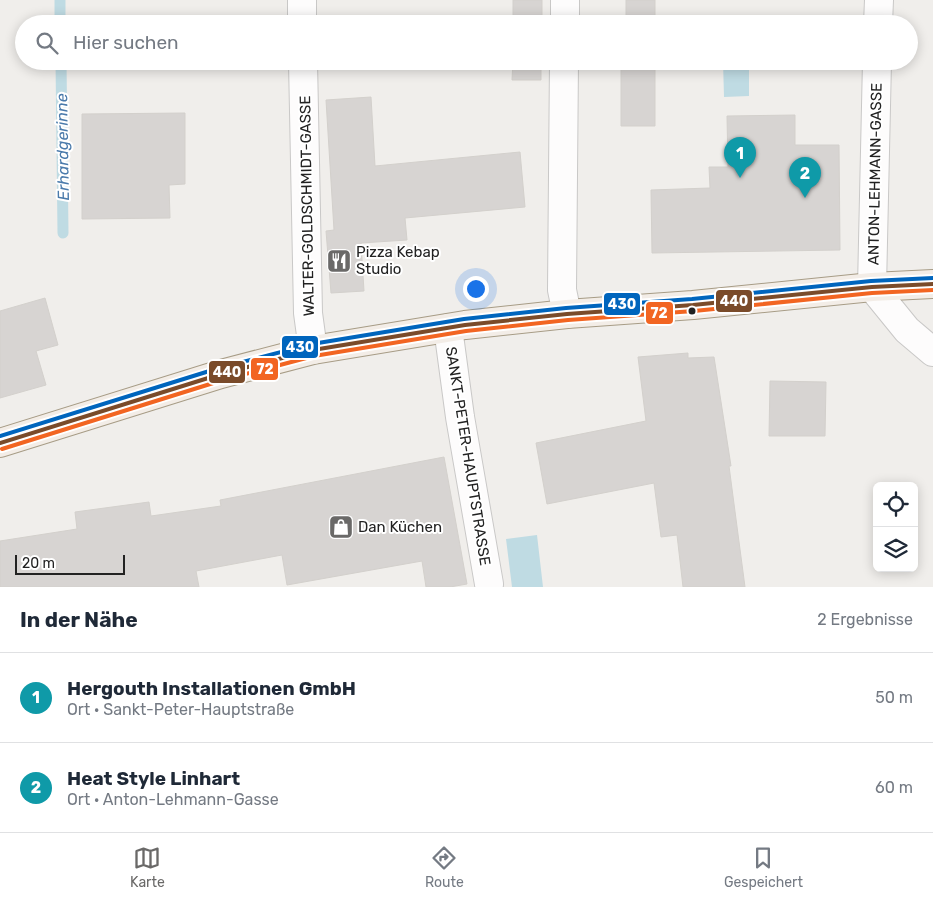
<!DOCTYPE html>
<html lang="de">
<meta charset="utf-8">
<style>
body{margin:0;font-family:Rubik,sans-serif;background:#f6f6f7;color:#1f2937}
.controls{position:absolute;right:15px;bottom:15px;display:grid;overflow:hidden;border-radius:8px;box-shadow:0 2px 12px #0003}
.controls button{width:45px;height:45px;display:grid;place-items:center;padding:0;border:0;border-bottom:1px solid #e0e1e3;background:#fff;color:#1f2937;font:25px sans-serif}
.scale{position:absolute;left:15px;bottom:12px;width:110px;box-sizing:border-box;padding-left:5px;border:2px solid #222;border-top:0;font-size:14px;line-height:18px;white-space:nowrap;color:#222;-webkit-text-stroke:4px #fff;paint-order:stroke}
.you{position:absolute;left:475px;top:288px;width:18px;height:18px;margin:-12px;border:4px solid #fff;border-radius:50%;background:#1a73e8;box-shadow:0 0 0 8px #1a73e833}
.badge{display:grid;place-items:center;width:32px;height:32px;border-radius:50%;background:#6a6968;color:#fff;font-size:16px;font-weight:700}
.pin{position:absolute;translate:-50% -41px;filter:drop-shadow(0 1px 2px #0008)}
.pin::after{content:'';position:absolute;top:26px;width:18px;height:15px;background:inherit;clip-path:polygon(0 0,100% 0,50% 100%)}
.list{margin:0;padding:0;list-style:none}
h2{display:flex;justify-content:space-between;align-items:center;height:65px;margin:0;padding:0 20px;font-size:21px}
h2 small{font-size:16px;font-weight:400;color:#747a83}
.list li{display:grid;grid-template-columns:32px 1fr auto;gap:15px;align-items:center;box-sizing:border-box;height:90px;padding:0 20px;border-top:1px solid #e0e1e3}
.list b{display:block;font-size:19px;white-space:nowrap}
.list p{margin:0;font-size:16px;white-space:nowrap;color:#747a83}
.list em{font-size:16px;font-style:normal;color:#747a83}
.icon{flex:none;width:28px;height:28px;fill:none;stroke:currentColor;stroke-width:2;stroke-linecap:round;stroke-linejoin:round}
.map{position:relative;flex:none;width:933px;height:587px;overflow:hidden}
.search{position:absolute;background:#fff;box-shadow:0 2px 12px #0003;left:15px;right:15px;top:15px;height:55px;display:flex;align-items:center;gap:12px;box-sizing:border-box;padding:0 18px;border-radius:28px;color:#747a83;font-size:19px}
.sheet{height:245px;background:#fff}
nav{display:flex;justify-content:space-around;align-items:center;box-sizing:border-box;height:70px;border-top:1px solid #e0e1e3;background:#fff;font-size:14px;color:#747a83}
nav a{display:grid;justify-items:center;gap:2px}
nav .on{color:#6a6968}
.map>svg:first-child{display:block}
</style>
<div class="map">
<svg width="933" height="587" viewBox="0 0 933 587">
<rect width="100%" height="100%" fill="#f0eeeb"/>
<path fill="#bfdbe3" d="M723,61H749V96L724,97Z
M537,535L543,587H512L506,539Z"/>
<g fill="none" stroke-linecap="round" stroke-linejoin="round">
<path stroke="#bfdbe3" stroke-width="11" d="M60,0V24
M61,61L63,233"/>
</g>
<path fill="#d7d4d2" stroke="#d3d0cc" d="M513,0H542V24H513Z
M626,0H655V24H626Z
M513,61H541V80H512Z
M621,61H655V126H621Z
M371,97L375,166L520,152L525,207L405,218L407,240L361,243L364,291L331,293L326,231L334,230L326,100Z
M185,113V184L169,185L170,218L82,219V114Z
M795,115V145H839L840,250L652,253L651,190L710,188L709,167H728L727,116Z
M45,298L58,345L36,351L46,385L0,398V311Z
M688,353V358L714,357L731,466H729L745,587H683L677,535L661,537L654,483L547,504L536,443L646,421L638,357Z
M770,381L826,382L825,436H769Z
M444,457L467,584L450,587H426L422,561L287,585L282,555L196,571L199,587H0V541L77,529L75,512L149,502L151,516L221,506L220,500Z"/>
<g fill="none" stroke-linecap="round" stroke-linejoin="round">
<defs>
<path id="minor" d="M302,0V24
M565,24V0
M878,24L879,0
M303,61L308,313L313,350
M564,61L562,290L567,314
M877,61L872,287L907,330L933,352
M448,328L460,417L489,584"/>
<path id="major" d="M0,443L221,374L313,350L465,325L567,314L693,305L872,287L933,284"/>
</defs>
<use href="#minor" stroke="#c9c8c7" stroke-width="30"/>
<use href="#major" stroke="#a79c86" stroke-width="30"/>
<use href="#minor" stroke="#fdfcfc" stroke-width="28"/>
<use href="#major" stroke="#f3ede7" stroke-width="28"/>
<defs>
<path id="bus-1" d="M0,443L221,374L313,350L465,325L567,314L693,305L872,287L933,284"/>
<path id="bus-2" d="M2,449L223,380L314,356L466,331L568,320L694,311L872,293L933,290"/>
<path id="bus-3" d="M0,436L219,368L312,344L464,319L566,308L692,299L871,281L933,278"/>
</defs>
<use href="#bus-1" stroke="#fff" stroke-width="8"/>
<use href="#bus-2" stroke="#fff" stroke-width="8"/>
<use href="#bus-3" stroke="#fff" stroke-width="8"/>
<use href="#bus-1" stroke="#7a4b2a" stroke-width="4"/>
<use href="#bus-2" stroke="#f26522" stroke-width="4"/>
<use href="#bus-3" stroke="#0065bd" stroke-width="4"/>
</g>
<defs>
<symbol id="restaurant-square" viewBox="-11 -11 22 22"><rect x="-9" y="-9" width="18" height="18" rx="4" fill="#6a6968" stroke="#fff"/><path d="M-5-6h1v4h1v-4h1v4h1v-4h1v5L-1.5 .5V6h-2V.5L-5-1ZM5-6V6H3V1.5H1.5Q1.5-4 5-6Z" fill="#fff"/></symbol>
<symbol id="shop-square" viewBox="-11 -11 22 22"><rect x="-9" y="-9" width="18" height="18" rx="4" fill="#6a6968" stroke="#fff"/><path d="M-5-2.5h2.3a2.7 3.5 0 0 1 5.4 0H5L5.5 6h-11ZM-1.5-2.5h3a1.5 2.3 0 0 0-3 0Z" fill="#fff"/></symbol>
</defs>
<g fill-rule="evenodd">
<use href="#restaurant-square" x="325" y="247" width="28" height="28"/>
<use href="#shop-square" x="327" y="513" width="28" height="28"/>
</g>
<circle fill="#222" stroke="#fff" stroke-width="2" cx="692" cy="311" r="4.5"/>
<g text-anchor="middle" stroke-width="4" stroke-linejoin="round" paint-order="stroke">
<g font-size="15" fill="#222" stroke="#fff">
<text transform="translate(875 174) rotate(-89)" y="5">ANTON-LEHMANN-GASSE</text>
<text transform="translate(307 206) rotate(-91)" y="5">WALTER-GOLDSCHMIDT-GASSE</text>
<text transform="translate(468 456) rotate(81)" y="5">SANKT-PETER-HAUPTSTRASSE</text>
</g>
<g font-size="15" fill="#222" stroke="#fff" text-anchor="start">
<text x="356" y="257">Pizza Kebap<tspan x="356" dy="17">Studio</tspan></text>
<text x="358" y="532">Dan Küchen</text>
</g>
<g font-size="16" font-style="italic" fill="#4a7aab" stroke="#fff">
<text transform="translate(62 147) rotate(-91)" y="6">Erhardgerinne</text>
</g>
</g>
<g stroke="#fff" stroke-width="2">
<rect x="715" y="289" width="38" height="24" rx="5" fill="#7a4b2a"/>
<rect x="603" y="292" width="38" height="24" rx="5" fill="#0065bd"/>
<rect x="645" y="301" width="29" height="24" rx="5" fill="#f26522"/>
<rect x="281" y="335" width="38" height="24" rx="5" fill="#0065bd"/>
<rect x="250" y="357" width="29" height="24" rx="5" fill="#f26522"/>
<rect x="208" y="360" width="38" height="24" rx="5" fill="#7a4b2a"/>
</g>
<g font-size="14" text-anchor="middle" font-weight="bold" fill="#fff">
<text x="734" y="306">440</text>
<text x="622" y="309">430</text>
<text x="659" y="318">72</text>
<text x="300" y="352">430</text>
<text x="265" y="374">72</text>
<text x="227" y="377">440</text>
</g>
</svg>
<div class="controls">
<button><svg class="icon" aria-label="locate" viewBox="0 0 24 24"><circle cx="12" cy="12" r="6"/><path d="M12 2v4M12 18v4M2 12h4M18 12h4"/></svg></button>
<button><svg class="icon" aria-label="layers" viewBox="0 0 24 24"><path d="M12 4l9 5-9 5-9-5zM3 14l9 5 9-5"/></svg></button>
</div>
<div class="scale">20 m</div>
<div class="you"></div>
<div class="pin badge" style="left:740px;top:178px;background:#0f9aa8">1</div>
<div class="pin badge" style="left:805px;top:198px;background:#0f9aa8">2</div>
<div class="search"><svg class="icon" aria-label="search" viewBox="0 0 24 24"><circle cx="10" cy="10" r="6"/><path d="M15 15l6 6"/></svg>Hier suchen</div>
</div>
<section class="sheet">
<h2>In der Nähe<small>2 Ergebnisse</small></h2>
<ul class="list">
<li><span class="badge" style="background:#0f9aa8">1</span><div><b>Hergouth Installationen GmbH</b><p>Ort · Sankt-Peter-Hauptstraße</p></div><em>50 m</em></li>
<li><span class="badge" style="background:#0f9aa8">2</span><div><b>Heat Style Linhart</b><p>Ort · Anton-Lehmann-Gasse</p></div><em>60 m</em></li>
</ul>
</section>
<nav>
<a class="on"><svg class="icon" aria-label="map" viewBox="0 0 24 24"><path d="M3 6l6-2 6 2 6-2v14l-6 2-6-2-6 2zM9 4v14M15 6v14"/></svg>Karte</a>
<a><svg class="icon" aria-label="directions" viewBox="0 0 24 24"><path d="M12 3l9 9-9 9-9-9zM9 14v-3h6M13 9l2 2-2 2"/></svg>Route</a>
<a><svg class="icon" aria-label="saved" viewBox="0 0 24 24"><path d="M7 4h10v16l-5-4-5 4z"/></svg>Gespeichert</a>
</nav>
